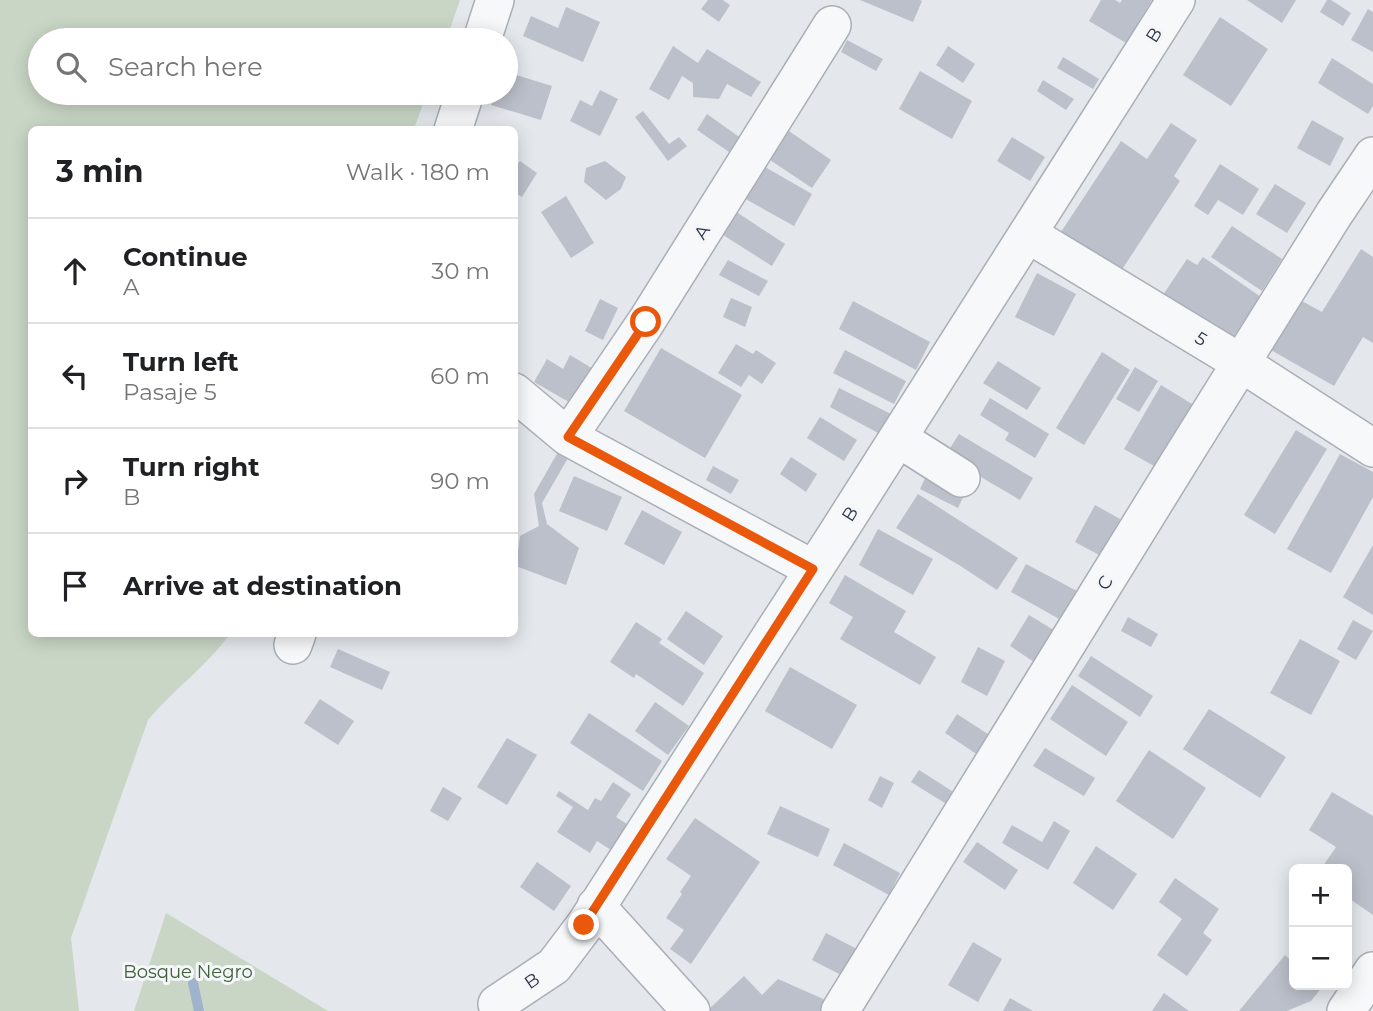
<!DOCTYPE html>
<meta charset="utf-8">
<style>
body{margin:0;font-family:Montserrat,sans-serif;background:#f2f2f2;color:#202124}
.controls{position:absolute;right:21px;bottom:21px;display:grid;overflow:hidden;border-radius:10px;box-shadow:0 4px 18px #0003}
.controls button{width:63px;height:63px;display:grid;place-items:center;padding:0;border:0;border-bottom:2px solid #e0e0e0;background:#fff;color:#202124;font:35px sans-serif}
.stop{position:absolute;width:21px;height:21px;margin:-16px;border:5px solid #ea580c;border-radius:50%;background:#fff}
.stop.end{background:#ea580c;border-color:#fff;box-shadow:0 2px 7px #0008}
.list{margin:0;padding:0;list-style:none}
h2{display:flex;justify-content:space-between;align-items:center;height:91px;margin:0;padding:0 28px;font-size:30px}
h2 small{font-size:23px;font-weight:400;color:#757577}
.list li{display:grid;grid-template-columns:46px 1fr auto;gap:21px;align-items:center;box-sizing:border-box;height:105px;padding:0 28px;border-top:2px solid #e0e0e0}
.list b{display:block;font-size:26px;white-space:nowrap}
.list p{margin:0;font-size:23px;white-space:nowrap;color:#757577}
.list em{font-size:23px;font-style:normal;color:#757577}
.icon{flex:none;width:38px;height:38px;fill:none;stroke:currentColor;stroke-width:2;stroke-linecap:round;stroke-linejoin:round}
.map{position:relative;flex:none;width:1373px;height:1011px;overflow:hidden}
.search{position:absolute;background:#fff;box-shadow:0 4px 18px #0003;left:28px;top:28px;width:490px;height:77px;display:flex;align-items:center;gap:18px;box-sizing:border-box;padding:0 24px;border-radius:38px;color:#757577;font-size:26px}
.panel{position:absolute;background:#fff;box-shadow:0 4px 18px #0003;left:28px;top:126px;width:490px;height:511px;border-radius:10px}
.map>svg:first-child{display:block}
</style>
<div class="map">
<svg width="1373" height="1011" viewBox="0 0 1373 1011">
<rect width="100%" height="100%" fill="#e4e7ec"/>
<path fill="#c9d6c5" d="M0,0H460L446,40H40V93H427L414,129L32,130V634H230C207,666 174,689 148,720L71,938L79,1011H0Z
M166,913L328,1011H134Z"/>
<g fill="none" stroke-linecap="round" stroke-linejoin="round">
<path stroke="#9fb4cc" stroke-width="10" d="M193,983L199,1011"/>
</g>
<path fill="#bbc0ca" d="M708,0H723L730,5L719,22L701,9Z
M860,0H920L922,1L913,22Z
M1101,0H1115L1120,3L1122,0H1152L1126,43L1089,21Z
M1247,0H1296L1282,23Z
M1327,0H1331L1351,13L1343,26L1320,12Z
M566,7L600,22L583,62L523,36L531,16L558,28Z
M1368,9L1373,12V52L1351,40Z
M1220,17L1268,49L1231,106L1183,75Z
M847,40L883,59L876,71L841,52Z
M673,46L698,63L707,49L761,82L751,97L727,84L719,99L693,97V83L682,76L669,100L649,89Z
M948,46L975,64L963,83L936,65Z
M1063,57L1099,79L1093,89L1057,68Z
M1332,58L1373,84V106L1368,114L1318,83Z
M920,71L972,101L952,139L899,109Z
M506,72L552,86L541,120L491,105L495,93H506Z
M1043,80L1074,99L1066,110L1037,91Z
M600,90L618,99L600,136L570,121L580,100L592,106Z
M643,111L669,144L679,137L687,146L668,161L635,117Z
M707,114L742,139L732,154L697,130Z
M1312,120L1344,138L1330,166L1297,148Z
M1171,123L1197,140L1174,176L1180,181L1121,271L1061,232L1121,141L1147,159Z
M786,129L831,160L812,188L767,158Z
M1012,137L1045,157L1030,181L997,161Z
M520,161L537,173L522,197L514,192V169Z
M605,161L626,177L621,189L606,200L584,182L586,168Z
M760,164L812,194L794,226L742,197Z
M1220,164L1259,189L1243,215L1218,200L1208,215L1194,206Z
M1275,184L1306,203L1287,233L1256,214Z
M566,196L594,243L571,258L541,212Z
M735,211L785,244L772,266L720,233Z
M1232,226L1282,259L1262,291L1211,257Z
M1361,249L1373,257V343L1363,337L1334,386L1271,350L1300,300L1322,312Z
M1203,257L1261,297L1230,342L1163,295L1187,259L1197,265Z
M728,260L768,281L759,296L719,275Z
M1037,273L1076,294L1054,336L1015,317Z
M731,298L752,307L745,327L723,317Z
M600,299L618,308L603,340L585,331Z
M853,301L930,342L916,370L839,329Z
M736,344L753,354L756,350L776,363L762,384L749,375L741,387L718,373Z
M661,348L742,395L705,458L624,411Z
M845,350L906,381L894,404L833,373Z
M1102,352L1130,370L1084,445L1056,428Z
M570,355L595,370L574,405L534,382L547,359L563,369Z
M998,361L1041,388L1027,410L983,383Z
M1135,367L1158,381L1139,412L1116,399Z
M1161,385L1197,407L1161,470L1124,449Z
M839,388L891,414L880,434L830,407Z
M990,398L1049,434L1035,458L1005,440L1009,433L980,415Z
M820,417L857,440L844,461L807,438Z
M1296,430L1327,449L1275,534L1244,515Z
M959,434L1033,478L1020,500L945,456Z
M558,452L568,458L542,503L547,524L579,548L566,585L516,566L520,536L539,526L534,494Z
M1340,454L1373,472V497L1331,573L1287,549Z
M791,457L817,474L806,492L780,474Z
M713,466L739,480L731,494L706,480Z
M929,470L967,489L958,508L920,489Z
M574,476L622,497L607,531L559,511Z
M918,494L1018,558L997,590L959,565L896,528Z
M1095,505L1120,519L1101,556L1075,542Z
M642,510L682,532L664,565L624,544Z
M878,529L933,559L913,595L859,565Z
M1373,545V615L1343,597Z
M1026,564L1077,591L1061,620L1011,592Z
M845,575L906,611L894,632L936,657L920,685L840,639L853,617L829,603Z
M686,611L723,636L704,665L667,639Z
M1029,615L1057,632L1037,664L1010,646Z
M1128,617L1158,634L1151,647L1121,631Z
M1353,620L1373,631L1356,660L1337,649Z
M636,622L662,639L659,643L704,673L683,706L636,674L634,678L610,662Z
M1300,639L1340,661L1311,715L1270,693Z
M978,647L1005,661L987,696L961,682Z
M338,649L390,672L382,690L330,667Z
M1091,656L1153,696L1140,717L1078,676Z
M790,667L857,705L832,749L765,711Z
M1072,685L1128,722L1106,756L1050,719Z
M320,699L354,721L338,745L304,723Z
M655,702L689,726L668,755L635,731Z
M1209,709L1286,757L1260,798L1183,749Z
M589,713L662,761L643,791L570,743Z
M957,714L994,738L981,757L945,733Z
M507,738L537,755L507,805L477,787Z
M1045,748L1095,778L1084,796L1033,766Z
M1149,750L1206,788L1173,839L1116,801Z
M919,770L955,793L948,805L911,782Z
M880,776L894,783L882,808L868,800Z
M613,782L631,794L616,817L627,824L611,850L597,841L590,853L557,832L573,807L556,796L559,791L588,810L595,798L601,801Z
M443,787L462,798L448,821L430,811Z
M1332,792L1373,816V915L1347,897V869H1321L1336,847L1309,830Z
M780,806L830,829L818,857L767,834Z
M695,818L760,862L691,964L670,949L684,930L666,918L682,894L680,892L691,876L666,859Z
M1054,821L1070,831L1048,870L1002,843L1012,825L1042,842Z
M977,842L1018,870L1005,890L963,862Z
M844,843L900,873L889,895L833,865Z
M1096,846L1137,874L1113,910L1073,883Z
M537,862L571,886L554,911L520,887Z
M1175,878L1219,909L1203,933L1212,940L1187,976L1157,955L1182,919L1159,902Z
M826,933L861,951L847,978L812,960Z
M973,942L1002,959L978,1002L948,985Z
M1285,955L1294,963V985H1321L1323,986L1311,1001L1287,1011H1239Z
M744,976L762,995L778,979L830,1002L826,1011H707Z
M1164,993L1189,1011H1152Z
M1010,998L1033,1011H1003Z"/>
<g fill="none" stroke-linecap="round" stroke-linejoin="round">
<defs>
<path id="minor" d="M482,40L495,0
M453,130L465,93
M1028,234L1241,363L1373,448
M514,392L568,437L813,569
M568,437L646,322L832,25
M898,438L961,478
M293,645L297,634
M596,906L691,1011
M497,1004L554,966L585,925L840,529L1176,0
M840,1011L1181,459L1334,214L1373,156
M1346,1011L1373,971"/>
</defs>
<use href="#minor" stroke="#a9aeb7" stroke-width="40"/>
<use href="#minor" stroke="#f7f8fa" stroke-width="37"/>
</g>
<g fill="none" stroke-linecap="round" stroke-linejoin="round">
<path stroke="#ea580c" stroke-width="9" d="M584,925L813,569L568,437L646,322"/>
</g>
<g text-anchor="middle" stroke-width="6" stroke-linejoin="round" paint-order="stroke">
<g font-size="18" fill="#2b3445" stroke="#f4f6f9">
<text transform="translate(1154 35) rotate(-58)" y="6">B</text>
<text transform="translate(702 232) rotate(-58)" y="6">A</text>
<text transform="translate(1201 339) rotate(31)" y="6">5</text>
<text transform="translate(850 514) rotate(-58)" y="6">B</text>
<text transform="translate(1105 583) rotate(-58)" y="6">C</text>
<text transform="translate(532 981) rotate(-34)" y="6">B</text>
</g>
<g font-size="18" fill="#3f6138" stroke="#f4f6f9">
<text x="188" y="978">Bosque Negro</text>
</g>
</g>
</svg>
<div class="controls">
<button>+</button>
<button>−</button>
</div>
<div class="stop" style="left:646px;top:322px"></div>
<div class="stop end" style="left:584px;top:925px"></div>
<div class="search"><svg class="icon" aria-label="search" viewBox="0 0 24 24"><circle cx="10" cy="10" r="6"/><path d="M15 15l6 6"/></svg>Search here</div>
<section class="panel">
<h2>3 min<small>Walk · 180 m</small></h2>
<ul class="list">
<li><svg class="icon" aria-label="ahead" viewBox="0 0 24 24"><path d="M12 20V5M6 11l6-6 6 6"/></svg><div><b>Continue</b><p>A</p></div><em>30 m</em></li>
<li><svg class="icon" aria-label="left" viewBox="0 0 24 24"><path d="M17 20v-9H6M10 6l-5 5 5 5"/></svg><div><b>Turn left</b><p>Pasaje 5</p></div><em>60 m</em></li>
<li><svg class="icon" aria-label="right" viewBox="0 0 24 24"><path d="M7 20v-9h11M14 6l5 5-5 5"/></svg><div><b>Turn right</b><p>B</p></div><em>90 m</em></li>
<li><svg class="icon" aria-label="arrive" viewBox="0 0 24 24"><path d="M6 21V4h12l-3 4 3 4H6"/></svg><div><b>Arrive at destination</b></div></li>
</ul>
</section>
</div>
